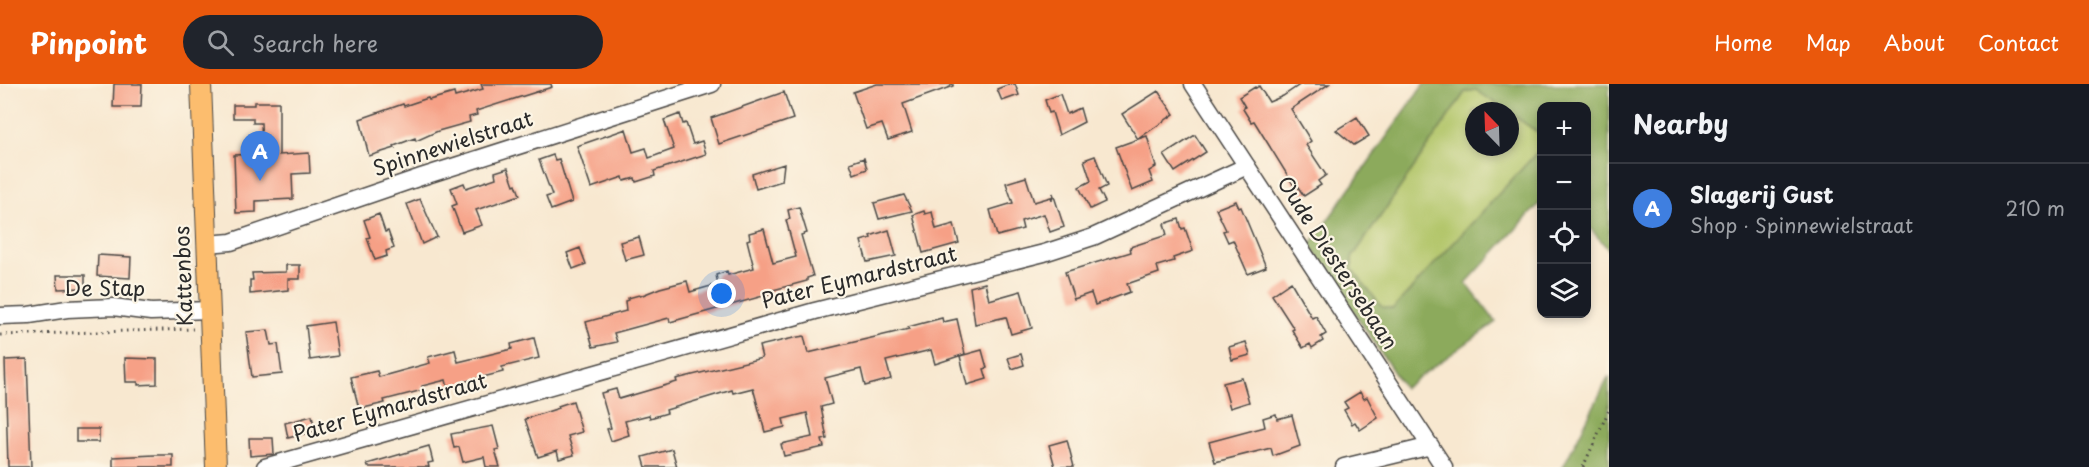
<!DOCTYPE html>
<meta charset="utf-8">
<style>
body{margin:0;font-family:"Playpen Sans",sans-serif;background:#20242c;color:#f1f3f6}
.controls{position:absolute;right:18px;top:18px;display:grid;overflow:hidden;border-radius:12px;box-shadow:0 3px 9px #0003}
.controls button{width:54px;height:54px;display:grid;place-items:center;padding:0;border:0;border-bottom:2px solid #363941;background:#171b24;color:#f1f3f6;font:30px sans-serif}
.compass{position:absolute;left:1465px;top:18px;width:54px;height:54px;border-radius:50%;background:#171b24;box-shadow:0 3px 9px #0003;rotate:337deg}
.you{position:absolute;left:722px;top:210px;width:21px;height:21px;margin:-15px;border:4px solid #fff;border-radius:50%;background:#1a73e8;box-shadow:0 0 0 9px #1a73e833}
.badge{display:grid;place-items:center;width:39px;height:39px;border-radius:50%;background:#ea580c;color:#fff;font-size:20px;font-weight:700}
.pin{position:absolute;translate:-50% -50px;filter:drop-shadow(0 2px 3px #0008)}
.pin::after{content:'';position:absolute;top:32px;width:21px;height:18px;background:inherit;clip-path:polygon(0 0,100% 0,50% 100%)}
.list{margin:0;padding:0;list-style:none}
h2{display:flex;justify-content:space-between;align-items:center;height:78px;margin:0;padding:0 24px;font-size:26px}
h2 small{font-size:20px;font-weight:400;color:#9ea1a6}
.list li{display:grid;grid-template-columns:39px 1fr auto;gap:18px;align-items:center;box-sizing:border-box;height:90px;padding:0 24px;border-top:2px solid #363941}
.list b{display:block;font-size:22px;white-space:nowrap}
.list p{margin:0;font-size:20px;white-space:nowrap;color:#9ea1a6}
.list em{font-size:20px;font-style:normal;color:#9ea1a6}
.icon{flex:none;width:33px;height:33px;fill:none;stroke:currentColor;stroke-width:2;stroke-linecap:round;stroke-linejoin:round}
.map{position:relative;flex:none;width:1609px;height:383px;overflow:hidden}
header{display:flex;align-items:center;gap:36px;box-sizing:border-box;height:84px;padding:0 30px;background:#ea580c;color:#fff}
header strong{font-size:28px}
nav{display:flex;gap:33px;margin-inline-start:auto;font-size:21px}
.search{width:420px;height:54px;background:#20242c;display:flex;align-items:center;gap:15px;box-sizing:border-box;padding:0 21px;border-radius:33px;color:#9ea1a6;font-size:22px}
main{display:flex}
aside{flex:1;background:#171b24}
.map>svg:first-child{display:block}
</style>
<header>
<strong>Pinpoint</strong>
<div class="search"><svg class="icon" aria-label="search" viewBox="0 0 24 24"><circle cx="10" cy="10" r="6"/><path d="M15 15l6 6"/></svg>Search here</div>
<nav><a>Home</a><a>Map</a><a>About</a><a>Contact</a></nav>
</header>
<main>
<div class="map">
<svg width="1609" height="383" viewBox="0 0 1609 383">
<rect width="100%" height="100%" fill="#fcf5e5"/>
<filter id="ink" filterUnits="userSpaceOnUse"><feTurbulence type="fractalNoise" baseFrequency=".0167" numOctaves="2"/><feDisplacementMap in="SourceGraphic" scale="12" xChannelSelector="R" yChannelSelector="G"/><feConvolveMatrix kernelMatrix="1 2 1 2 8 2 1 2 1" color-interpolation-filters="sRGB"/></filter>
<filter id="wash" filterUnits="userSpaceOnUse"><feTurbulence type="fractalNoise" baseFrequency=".008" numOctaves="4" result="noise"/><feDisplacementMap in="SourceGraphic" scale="24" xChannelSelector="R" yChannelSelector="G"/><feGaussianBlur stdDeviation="1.35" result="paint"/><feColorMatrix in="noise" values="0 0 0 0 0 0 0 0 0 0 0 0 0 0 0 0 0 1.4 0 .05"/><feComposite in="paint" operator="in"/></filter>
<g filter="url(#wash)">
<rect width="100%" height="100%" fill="#f8e8d0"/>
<path fill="#b1c568" stroke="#6e784a" stroke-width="1.5" d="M1476,6L1507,27H1474V63H1510V29L1540,50L1541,64L1393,225L1382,224L1352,185V174L1465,8Z"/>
<path fill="#8caa5c" stroke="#5c6a44" stroke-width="1.5" d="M1424,0H1609V166L1587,141L1586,22H1542L1541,57L1540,50L1510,29V27H1507L1476,6L1465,8L1352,174V185L1382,223L1393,225L1541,64V118L1466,199L1496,238L1404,304L1310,161Z
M1609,292V383H1563Z"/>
<g id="blocks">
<path fill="#f6a086" d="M114,0H142L141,23H113Z
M481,0H551L552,3L476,27L477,31L469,33L470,38L438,47L416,57L415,54L394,62L395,64L369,72L360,35L403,20L404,22L428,14L429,16L454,9L455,13L483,5Z
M877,0H953V2L903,20L912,48L888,56L882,40L866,45L853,8Z
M1010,0H1015L1019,11L1002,17L997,5Z
M1301,0H1329L1291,25L1311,57L1306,61L1326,91L1318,97L1321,101L1304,112L1298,103L1296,105L1254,37L1251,38L1243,25L1245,23L1239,13L1255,3L1256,4L1259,2L1269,18L1283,12Z
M1158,7L1174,30L1138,55L1147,52L1156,83L1149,87L1153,98L1132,107L1116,63L1138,55L1122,30Z
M784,8L793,35L719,60L711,34Z
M1060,10L1067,30L1080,24L1084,38L1059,51L1052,28L1049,29L1045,16Z
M254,18H279V71L309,69L310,89L292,90L293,115L256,117V128L236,129L234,71L254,70V65H262L261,39H253V34H233V21H254Z
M680,30L683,40L686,39L693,60L702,57L706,70L654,87L655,92L636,98L635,94L624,97L623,93L591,104L577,62L626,45L633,68L646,64L649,74L674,65L664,36Z
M1357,33L1369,52L1354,61L1336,46Z
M1195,51L1206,68L1175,88L1164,71Z
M553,71L555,76L559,75L572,118L551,126L546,113L552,111L539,76Z
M1095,72L1107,102L1099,106L1105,118L1090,125L1079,103L1091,97L1084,76Z
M864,74L867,85L854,90L850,79Z
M784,80L782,97L756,105L752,90Z
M508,84L514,101L516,100L520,111L476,126L482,141L462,148L452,122L457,120L451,104L464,99L466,104L496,94L495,88Z
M1026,93L1034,118L1051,113L1052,116L1053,109L1064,143L1050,148L1044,130L1021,137L1023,145L997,152L990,126L1013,119L1006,99Z
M904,111L912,127L879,135L874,119Z
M420,115L437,153L422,160L407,120Z
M1236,117L1239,124L1241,123L1266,183L1248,190L1233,156L1228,158L1223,147L1226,146L1216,125Z
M799,123L807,149L801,151L813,192L807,194V197L773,206L774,209L670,238L669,234L614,249L617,258L593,263L586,238L626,227L625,217L628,216V214L639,211L640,212L660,204L687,197L690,208L718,200L716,191L727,187L728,191L754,184L747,156L750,155L749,149L764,145L773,179L796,173L786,136L790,135L788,126Z
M924,127L925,130L932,128L936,145L954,140L959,159L923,169L913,131Z
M379,130L385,148L388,147L394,164L386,167L387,172L375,176L367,154L370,153L364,136Z
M1179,135L1182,145L1185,144L1193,167L1173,174L1174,177L1157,182L1159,189L1127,200L1130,208L1095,221L1091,209L1074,215L1065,188L1131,168L1130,163L1167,151L1164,140Z
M889,146L896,172L867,178L861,157L871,154L870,152Z
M639,153L644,171L625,176L620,158Z
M580,164L586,180L573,185L567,169Z
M98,171L131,173L130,194L97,192Z
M286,181H300V195H288V206L250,210V196H253L252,189L286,188Z
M57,191H85V204L58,205Z
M1291,198L1312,234L1316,232L1326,250L1321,253L1323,257L1312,264L1310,260L1303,264L1292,246L1294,245L1272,211Z
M985,199L989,216L1021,207L1032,244L1011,250L1006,233L975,240L970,203Z
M942,234L943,238L957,235L965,270L935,280L931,266L886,277L891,295L865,302L861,285L825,294L832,320L821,323L827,355L822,356L824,363L784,372L781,360L812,353L807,329L783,335L785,343L765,348L753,304L733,309L732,306L666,326L667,329L650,334L649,331L625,337L629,351L611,357L607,345L611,344L601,309L616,305L619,315L677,298L676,295L762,274L759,262L798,253L804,252L808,269L909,245L908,243Z
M333,238L338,272L310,276L306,242Z
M268,246L271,261L278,260L282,290L252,293L246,248Z
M534,254L539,274L502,283L503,288L463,298L464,300L448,304L446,296L422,302L423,306L384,316L385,319L359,325L351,293L377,287L379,293L430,279L428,273L455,266L458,278L512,265L511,260Z
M1246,258L1250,271L1232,276L1229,263Z
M982,266L987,284L984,285L987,295L967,301L960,272Z
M1021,270L1024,281L1012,285L1008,274Z
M125,274L157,275V300L138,301V298H126Z
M27,275L31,383H8L5,276Z
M1242,294L1249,318L1230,324L1223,299Z
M1360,308L1364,315L1367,313L1378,334L1360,346L1355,338L1352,340L1344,326L1348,324L1344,318Z
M573,317L582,348L568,352L574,371L559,375L557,367L538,373L525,335L559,324L558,322Z
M1276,330L1277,335L1292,331L1300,362L1273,372L1271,364L1215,378L1209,358L1265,343L1263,334Z
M312,332L315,347L288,354L285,339Z
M493,342L499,365L495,366L500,383H486L484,373L463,378L459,363L454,364L451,350Z
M76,345H99V358H76Z
M249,354H273L274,370L250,372Z
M1067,356L1074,383H1055L1049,361Z
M429,362L433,378L428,379L429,383H368L367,380Z
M672,365L677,383H646L643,373Z
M155,371H173V383H113V373Z"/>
</g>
</g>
<g filter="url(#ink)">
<use href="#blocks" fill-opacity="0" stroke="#4a4744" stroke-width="1.5"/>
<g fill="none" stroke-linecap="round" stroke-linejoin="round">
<defs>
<path id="minor" d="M1193,0L1444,383
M207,160L231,158L421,93L712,0
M0,232L29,231L67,225L113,223L151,228L210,226
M265,383L815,227L1044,169L1093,153L1247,82
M1344,383L1431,362"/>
<path id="major" d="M201,0L216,383"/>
</defs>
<use href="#minor" stroke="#4a4744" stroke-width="19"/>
<use href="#major" stroke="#4a4744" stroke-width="22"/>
<path stroke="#4a4744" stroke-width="3" stroke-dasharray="1.5 4.5" stroke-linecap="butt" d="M0,251L193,245
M1583,383L1609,326"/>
<use href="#minor" stroke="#fff" stroke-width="16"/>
<use href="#major" stroke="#fcbd6e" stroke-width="20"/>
</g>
</g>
<g text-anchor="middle" stroke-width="4.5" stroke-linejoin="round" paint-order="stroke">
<g font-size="21" fill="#2b2b2b" stroke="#fcf5e5">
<text transform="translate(453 60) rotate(-18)" y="7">Spinnewielstraat</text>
<text transform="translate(1337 179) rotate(57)" y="7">Oude Diestersebaan</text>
<text transform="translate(184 192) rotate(-92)" y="7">Kattenbos</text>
<text transform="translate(859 194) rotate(-14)" y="7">Pater Eymardstraat</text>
<text x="105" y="212">De Stap</text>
<text transform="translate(390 324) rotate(-16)" y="7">Pater Eymardstraat</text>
</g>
</g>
</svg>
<div class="controls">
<button>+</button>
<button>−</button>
<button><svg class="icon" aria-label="locate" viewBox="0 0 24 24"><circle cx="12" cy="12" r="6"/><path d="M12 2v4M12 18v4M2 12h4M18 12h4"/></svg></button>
<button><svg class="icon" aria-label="layers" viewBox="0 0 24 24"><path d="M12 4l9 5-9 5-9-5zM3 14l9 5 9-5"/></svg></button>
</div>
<svg class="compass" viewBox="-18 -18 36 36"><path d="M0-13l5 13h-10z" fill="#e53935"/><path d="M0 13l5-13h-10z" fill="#9ea1a6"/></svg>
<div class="you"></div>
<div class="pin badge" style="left:260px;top:97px;background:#3f7fe0">A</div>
</div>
<aside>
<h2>Nearby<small></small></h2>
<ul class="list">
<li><span class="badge" style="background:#3f7fe0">A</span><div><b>Slagerij Gust</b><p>Shop · Spinnewielstraat</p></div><em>210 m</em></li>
</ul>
</aside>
</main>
